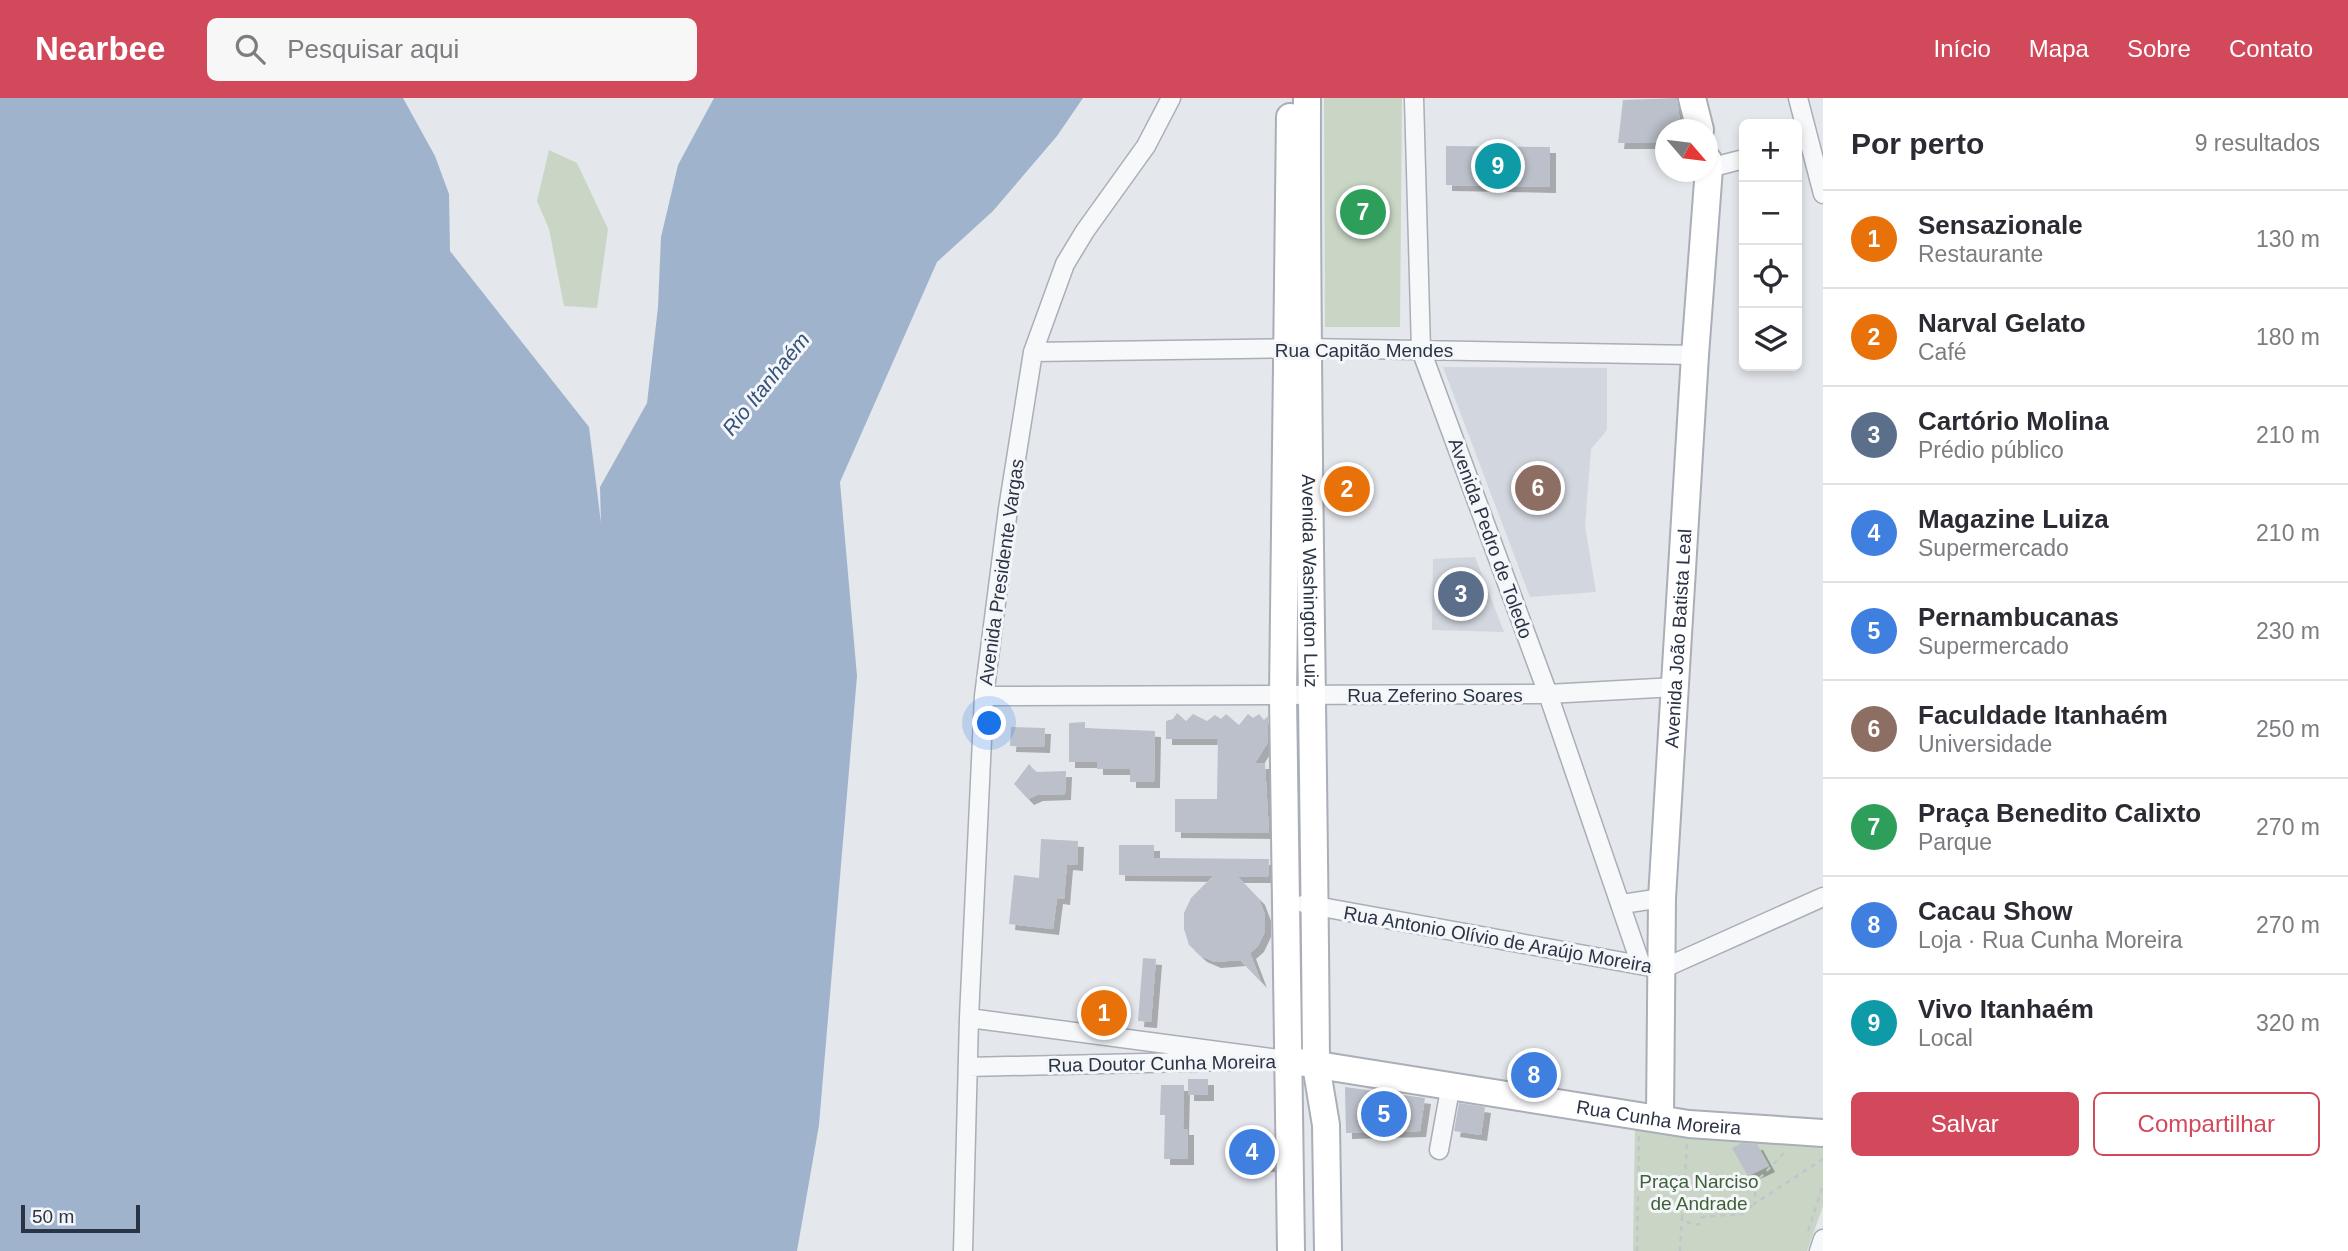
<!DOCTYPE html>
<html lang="pt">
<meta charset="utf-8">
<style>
body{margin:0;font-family:Arial,sans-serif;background:#f7f7f7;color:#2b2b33}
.controls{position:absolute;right:21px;top:21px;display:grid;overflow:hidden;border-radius:10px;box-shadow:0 4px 10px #0003}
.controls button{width:63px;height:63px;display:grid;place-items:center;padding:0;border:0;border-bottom:2px solid #e1e1e2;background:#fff;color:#2b2b33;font:35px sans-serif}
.compass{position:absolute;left:1655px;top:21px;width:63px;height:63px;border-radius:50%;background:#fff;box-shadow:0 4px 10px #0003;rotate:118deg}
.scale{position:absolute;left:21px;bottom:18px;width:119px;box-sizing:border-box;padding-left:7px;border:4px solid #2b3445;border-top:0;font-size:19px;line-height:24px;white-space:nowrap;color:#2b3445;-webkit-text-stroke:5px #f4f6f9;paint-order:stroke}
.you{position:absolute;left:990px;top:626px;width:24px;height:24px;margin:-18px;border:5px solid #fff;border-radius:50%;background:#1a73e8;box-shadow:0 0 0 10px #1a73e833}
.badge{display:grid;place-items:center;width:46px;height:46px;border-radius:50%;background:#d1495b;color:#fff;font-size:23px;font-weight:700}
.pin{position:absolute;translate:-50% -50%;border:4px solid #fff;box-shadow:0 2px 7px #0006}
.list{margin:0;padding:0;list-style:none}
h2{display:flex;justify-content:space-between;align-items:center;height:91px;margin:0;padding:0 28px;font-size:30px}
h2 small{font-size:23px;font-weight:400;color:#7c7c81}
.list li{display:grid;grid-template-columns:46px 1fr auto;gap:21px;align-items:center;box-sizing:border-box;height:98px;padding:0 28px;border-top:2px solid #e1e1e2}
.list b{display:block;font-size:26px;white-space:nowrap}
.list p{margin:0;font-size:23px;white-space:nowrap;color:#7c7c81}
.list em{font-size:23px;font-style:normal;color:#7c7c81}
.actions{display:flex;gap:14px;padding:21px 28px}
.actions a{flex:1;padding:16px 0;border:2px solid #d1495b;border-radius:10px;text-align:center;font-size:24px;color:#d1495b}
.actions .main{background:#d1495b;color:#fff}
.icon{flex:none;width:38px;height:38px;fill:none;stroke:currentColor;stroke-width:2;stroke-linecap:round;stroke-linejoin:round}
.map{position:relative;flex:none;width:1823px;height:1153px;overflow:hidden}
header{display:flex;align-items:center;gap:42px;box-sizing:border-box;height:98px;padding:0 35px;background:#d1495b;color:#fff}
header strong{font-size:33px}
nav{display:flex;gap:38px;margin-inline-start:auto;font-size:24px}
.search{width:490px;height:63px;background:#f7f7f7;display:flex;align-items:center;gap:18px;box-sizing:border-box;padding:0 24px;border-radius:10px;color:#7c7c81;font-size:26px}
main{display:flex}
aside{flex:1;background:#fff}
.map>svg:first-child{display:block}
</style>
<header>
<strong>Nearbee</strong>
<div class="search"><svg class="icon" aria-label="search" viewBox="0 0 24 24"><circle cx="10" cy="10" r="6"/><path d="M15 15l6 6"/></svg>Pesquisar aqui</div>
<nav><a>Início</a><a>Mapa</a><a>Sobre</a><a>Contato</a></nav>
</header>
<main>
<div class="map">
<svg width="1823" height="1153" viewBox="0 0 1823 1153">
<defs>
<filter id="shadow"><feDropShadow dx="6" dy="6" stdDeviation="0" flood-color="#0004"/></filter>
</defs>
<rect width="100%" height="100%" fill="#e4e7ec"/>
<path fill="#d2d6de" d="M1443,269L1607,270V332L1591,351L1585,428L1596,494L1530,499Z
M1475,459L1504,534L1432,532L1433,461Z"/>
<path fill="#c9d6c5" d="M1324,0H1402L1400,229H1325Z
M549,52L577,65L608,131L597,210L564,208L549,131L537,103Z
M1635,1024L1823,1040V1108L1807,1153H1633Z"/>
<path fill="#9fb4cc" d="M0,0H403L435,58L449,96L450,153L589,329L601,425L600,389L647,305L658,209L661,139L678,67L714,0H1083L1057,38L993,113L937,164L840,384L857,578L819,1027L797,1153H0Z"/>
<path fill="#bbc0ca" filter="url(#shadow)" d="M1677,0L1681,32H1665V45H1618L1623,2Z
M1446,48L1550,49V89L1446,87Z
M1177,615L1186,623L1193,616L1207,623L1215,617L1221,621L1226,616L1239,627L1248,616L1253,620L1259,616L1264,622L1268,618V644L1255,665H1265L1269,735L1175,734V701H1217L1218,641H1166V623L1173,621Z
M1085,624V630L1155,633L1154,684H1130V671H1097V664H1069V625Z
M1011,629L1045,630L1044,649L1010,648Z
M1029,666L1036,674L1066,673L1065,696L1037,697L1028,701L1014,686Z
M1041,741L1078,743L1077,767L1067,766L1064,801L1057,800L1053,831L1009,826L1014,777L1039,780Z
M1119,747H1154V760L1269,761L1268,779H1238L1259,801L1265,817V833L1258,848L1250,855L1261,884L1240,862L1215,864L1201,858L1189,847L1184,831V815L1191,800L1213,778L1119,777Z
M1143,860L1156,861L1151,924L1138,923Z
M1188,981H1208V997H1188Z
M1161,987H1184L1183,1031H1188V1061H1164L1165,1017H1160Z
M1345,989L1425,1000L1420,1033L1346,1035Z
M1459,1005L1485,1009L1481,1037L1454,1033Z
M1230,1039H1273V1068H1230Z
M1742,1045L1757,1046L1769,1068L1748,1078L1732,1050Z"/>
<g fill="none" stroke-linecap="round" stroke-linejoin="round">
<defs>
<path id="street" d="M1414,0L1421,252L1548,596L1641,867
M1798,0L1823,96
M1709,70L1744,61
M1033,254L1307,250L1695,257
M984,598L1548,596L1675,589
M1305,806L1662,871L1823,799
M1622,806L1662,800
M969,920L1287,962
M968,969L1231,963
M1439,1052L1451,986
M963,1153L969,920L984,598L1008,411L1033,254L1065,166L1085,133L1146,48L1171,0
M1819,1153L1823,1141"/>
<g id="secondary">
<path id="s1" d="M1307,0C1306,322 1314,644 1316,967L1326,1027L1328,1153"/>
<path d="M1692,0L1700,32"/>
<path d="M1290,19L1283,598L1291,1153"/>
<path id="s2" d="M1299,964L1689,1026L1823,1035"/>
<path id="s3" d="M1660,1020L1662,800L1695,257L1709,70L1708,62"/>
</g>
</defs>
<use href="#street" stroke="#a9aeb7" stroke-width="21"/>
<use href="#secondary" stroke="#a9aeb7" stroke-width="30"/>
<path stroke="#c2c5cb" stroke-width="2.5" stroke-dasharray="5 5" stroke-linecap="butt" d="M1687,1046L1682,1120L1693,1127L1700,1126L1702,1119L1742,1116L1754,1106
M1784,1055L1757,1083L1754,1106L1823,1061
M1808,1133L1823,1087
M1637,1153L1639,1037
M1680,1153L1682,1120"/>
<use href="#street" stroke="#f7f8fa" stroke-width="18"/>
<use href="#secondary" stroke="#fff" stroke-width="26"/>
</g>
<g text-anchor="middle" stroke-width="6" stroke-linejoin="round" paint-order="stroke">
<g font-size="19" fill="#2b3445" stroke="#f4f6f9">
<text x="1364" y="259">Rua Capitão Mendes</text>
<text transform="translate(1491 440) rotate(70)" y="7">Avenida Pedro de Toledo</text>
<text transform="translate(1001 474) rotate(-82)" y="7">Avenida Presidente Vargas</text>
<text dy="7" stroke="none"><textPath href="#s1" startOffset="483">Avenida Washington Luiz</textPath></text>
<text dy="7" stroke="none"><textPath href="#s3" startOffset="480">Avenida João Batista Leal</textPath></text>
<text x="1435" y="604">Rua Zeferino Soares</text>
<text transform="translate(1498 841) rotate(10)" y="7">Rua Antonio Olívio de Araújo Moreira</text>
<text transform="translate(1162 965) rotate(-1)" y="7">Rua Doutor Cunha Moreira</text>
<text dy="7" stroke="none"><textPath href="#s2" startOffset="364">Rua Cunha Moreira</textPath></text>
</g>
<g font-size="19" fill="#3f6138" stroke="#f4f6f9">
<text x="1699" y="1090">Praça Narciso<tspan x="1699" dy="22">de Andrade</tspan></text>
</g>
<g font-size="21" font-style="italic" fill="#34527a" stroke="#f4f6f9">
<text transform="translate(766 286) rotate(-51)" y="7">Rio Itanhaém</text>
</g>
</g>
</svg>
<div class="controls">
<button>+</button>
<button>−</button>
<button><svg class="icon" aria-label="locate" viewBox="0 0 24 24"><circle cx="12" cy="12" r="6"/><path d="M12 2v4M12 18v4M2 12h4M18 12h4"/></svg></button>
<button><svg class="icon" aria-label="layers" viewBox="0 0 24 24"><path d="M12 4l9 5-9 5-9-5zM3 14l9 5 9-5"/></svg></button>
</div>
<svg class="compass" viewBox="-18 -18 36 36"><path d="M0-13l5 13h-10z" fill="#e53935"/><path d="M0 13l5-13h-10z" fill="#7c7c81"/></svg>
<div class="scale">50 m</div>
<div class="you"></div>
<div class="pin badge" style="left:1104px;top:915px;background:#e8710a">1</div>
<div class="pin badge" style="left:1347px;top:391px;background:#e8710a">2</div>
<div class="pin badge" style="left:1461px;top:496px;background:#5c6f8a">3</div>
<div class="pin badge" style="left:1252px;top:1054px;background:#3f7fe0">4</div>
<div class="pin badge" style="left:1384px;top:1016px;background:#3f7fe0">5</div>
<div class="pin badge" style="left:1538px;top:390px;background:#8d6e63">6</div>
<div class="pin badge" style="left:1363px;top:114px;background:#2e9e5b">7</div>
<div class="pin badge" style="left:1534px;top:977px;background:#3f7fe0">8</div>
<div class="pin badge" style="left:1498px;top:68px;background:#0f9aa8">9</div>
</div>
<aside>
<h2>Por perto<small>9 resultados</small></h2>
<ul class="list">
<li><span class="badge" style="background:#e8710a">1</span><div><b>Sensazionale</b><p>Restaurante</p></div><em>130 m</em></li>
<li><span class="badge" style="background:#e8710a">2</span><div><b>Narval Gelato</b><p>Café</p></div><em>180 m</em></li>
<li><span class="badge" style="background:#5c6f8a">3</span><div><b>Cartório Molina</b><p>Prédio público</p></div><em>210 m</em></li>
<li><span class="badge" style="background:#3f7fe0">4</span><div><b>Magazine Luiza</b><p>Supermercado</p></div><em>210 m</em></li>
<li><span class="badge" style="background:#3f7fe0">5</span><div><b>Pernambucanas</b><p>Supermercado</p></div><em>230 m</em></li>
<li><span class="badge" style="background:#8d6e63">6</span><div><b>Faculdade Itanhaém</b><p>Universidade</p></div><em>250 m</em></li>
<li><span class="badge" style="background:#2e9e5b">7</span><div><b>Praça Benedito Calixto</b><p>Parque</p></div><em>270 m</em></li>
<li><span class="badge" style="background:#3f7fe0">8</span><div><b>Cacau Show</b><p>Loja · Rua Cunha Moreira</p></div><em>270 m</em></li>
<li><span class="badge" style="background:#0f9aa8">9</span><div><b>Vivo Itanhaém</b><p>Local</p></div><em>320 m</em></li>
</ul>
<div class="actions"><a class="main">Salvar</a><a>Compartilhar</a></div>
</aside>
</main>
